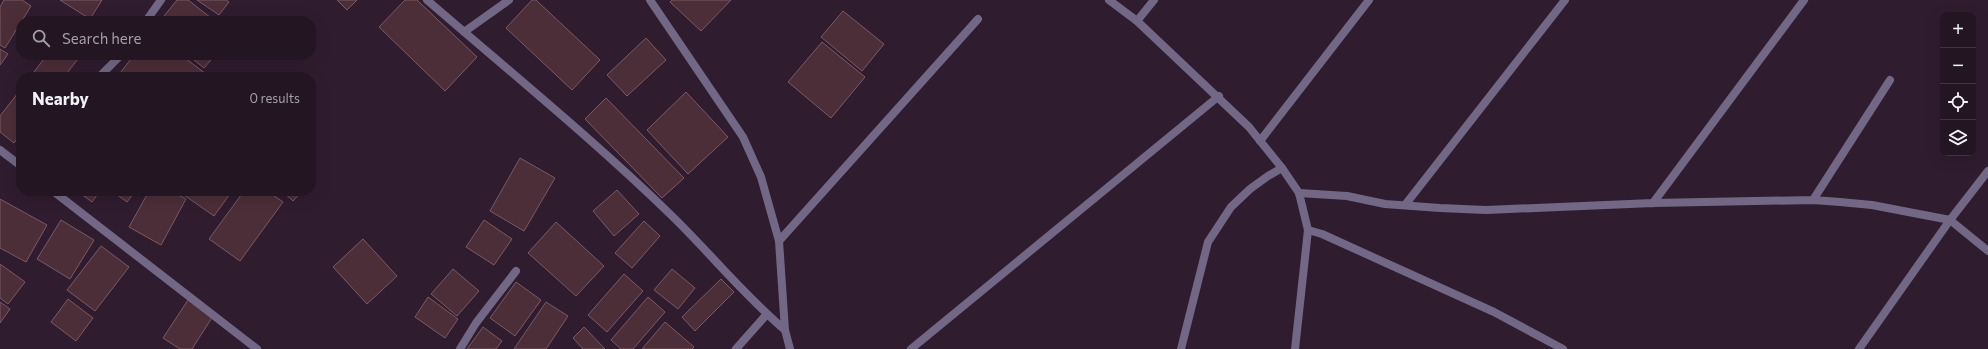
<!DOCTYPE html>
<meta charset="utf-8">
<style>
body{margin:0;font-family:Commissioner,sans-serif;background:#302230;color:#f1f3f6}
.controls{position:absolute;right:12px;top:12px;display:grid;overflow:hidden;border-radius:8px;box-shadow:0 4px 16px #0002}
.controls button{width:36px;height:36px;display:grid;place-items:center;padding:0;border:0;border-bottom:1px solid #413441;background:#241523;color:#f1f3f6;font:20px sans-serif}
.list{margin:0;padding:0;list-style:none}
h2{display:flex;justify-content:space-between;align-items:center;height:52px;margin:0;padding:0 16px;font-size:17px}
h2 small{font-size:13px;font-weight:400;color:#a39fa6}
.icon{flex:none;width:22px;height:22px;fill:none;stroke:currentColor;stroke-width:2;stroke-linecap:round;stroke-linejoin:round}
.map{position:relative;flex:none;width:1988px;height:349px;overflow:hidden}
.search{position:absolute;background:#241523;box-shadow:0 4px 16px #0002;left:16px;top:16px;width:300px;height:44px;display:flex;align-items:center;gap:10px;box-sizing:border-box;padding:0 14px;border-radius:16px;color:#a39fa6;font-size:15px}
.panel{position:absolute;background:#241523;box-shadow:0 4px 16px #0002;left:16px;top:72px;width:300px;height:124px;border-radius:16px}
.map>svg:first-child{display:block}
</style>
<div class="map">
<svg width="1988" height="349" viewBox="0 0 1988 349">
<rect width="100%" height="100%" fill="#301c2f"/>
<path fill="#4c2e38" stroke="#7b5a64" d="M4,0H22L31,6L5,48L0,45V7Z
M60,0H102L90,19Z
M177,0H188L215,21H160Z
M197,0H226L229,2L219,15Z
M337,0H357L347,10Z
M405,0H417L477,57L445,91L379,27Z
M532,0H536L600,60L572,90L506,28Z
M672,0H731L701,31L670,2Z
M843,11L884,44L862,71L821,37Z
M646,38L666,60L627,96L607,75Z
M822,42L865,77L831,118L788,82Z
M0,49L8,54L0,65Z
M47,55H81L64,77H30Z
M134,55H181L210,77H117Z
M188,55H215L204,68Z
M21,89V133L14,143L0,132V116Z
M686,92L728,137L688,174L647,130Z
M606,98L684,178L662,198L585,119Z
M520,158L555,178L524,231L490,211Z
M617,190L639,214L614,236L593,211Z
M77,191H100L92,202Z
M112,191H135L127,202Z
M149,191H171L186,199L161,245L129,227Z
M182,191H232L214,216L181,193Z
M244,191H267L283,202L240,261L209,239Z
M282,191H302L293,201Z
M0,199L47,225L26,262L0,248Z
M61,220L94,240L70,279L37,259Z
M484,220L512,239L494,265L466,247Z
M644,221L660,236L632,268L615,253Z
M556,222L604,266L576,296L528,253Z
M363,239L397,276L367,304L333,267Z
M101,246L129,267L95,311L67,290Z
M0,264L25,282L8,304L0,298Z
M453,269L479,291L457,316L431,294Z
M672,269L695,288L678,309L654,290Z
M624,274L643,291L607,332L588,315Z
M721,279L734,292L695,331L682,317Z
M516,282L541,300L515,336L490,318Z
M428,297L458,319L445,338L415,317Z
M648,297L665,312L633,349H621L611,340Z
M68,299L93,318L76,341L51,322Z
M188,300L213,316L192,349H180L163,338Z
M0,302L10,309L0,323Z
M546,302L568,316L546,349H514Z
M665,322L694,347L692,349H642Z
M483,327L502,341L496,349H467Z
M584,327L605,349H583L573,338Z"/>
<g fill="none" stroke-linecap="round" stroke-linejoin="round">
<path stroke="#726886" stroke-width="8" d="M427,0C509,71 594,140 672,216C710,253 744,295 785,330
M650,0L743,137L761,177L779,241L785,330L790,349
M146,21L161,0
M1137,21L1154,0
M464,32L509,0
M99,77L121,55
M1260,141L1369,0
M0,150L21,166
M53,191L257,349
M1299,193L1347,196L1385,204L1440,208L1486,210L1653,203L1813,200L1840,202L1872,205L1950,220L1988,251
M1813,200L1890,80
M1653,203L1804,0
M1405,205L1565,0
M779,241L978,19
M460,349L476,323L516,271
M736,349L767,314
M911,349L1219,96
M1181,349L1208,242L1231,207L1250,189L1268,176L1282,168
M1295,349L1308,230
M1859,349L1950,220L1988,171"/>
<path stroke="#726886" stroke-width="8" d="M1109,0L1137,21L1249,127L1282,168L1299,193L1308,230L1322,234L1494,312L1563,349"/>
</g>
</svg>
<div class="controls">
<button>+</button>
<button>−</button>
<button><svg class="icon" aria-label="locate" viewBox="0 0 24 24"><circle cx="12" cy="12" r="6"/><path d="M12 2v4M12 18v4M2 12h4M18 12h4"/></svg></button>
<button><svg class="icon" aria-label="layers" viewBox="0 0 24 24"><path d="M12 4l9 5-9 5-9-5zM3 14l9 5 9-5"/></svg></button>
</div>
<div class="search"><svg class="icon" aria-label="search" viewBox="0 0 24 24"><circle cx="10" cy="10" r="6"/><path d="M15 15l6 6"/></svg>Search here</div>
<section class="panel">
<h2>Nearby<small>0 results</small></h2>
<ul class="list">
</ul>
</section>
</div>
